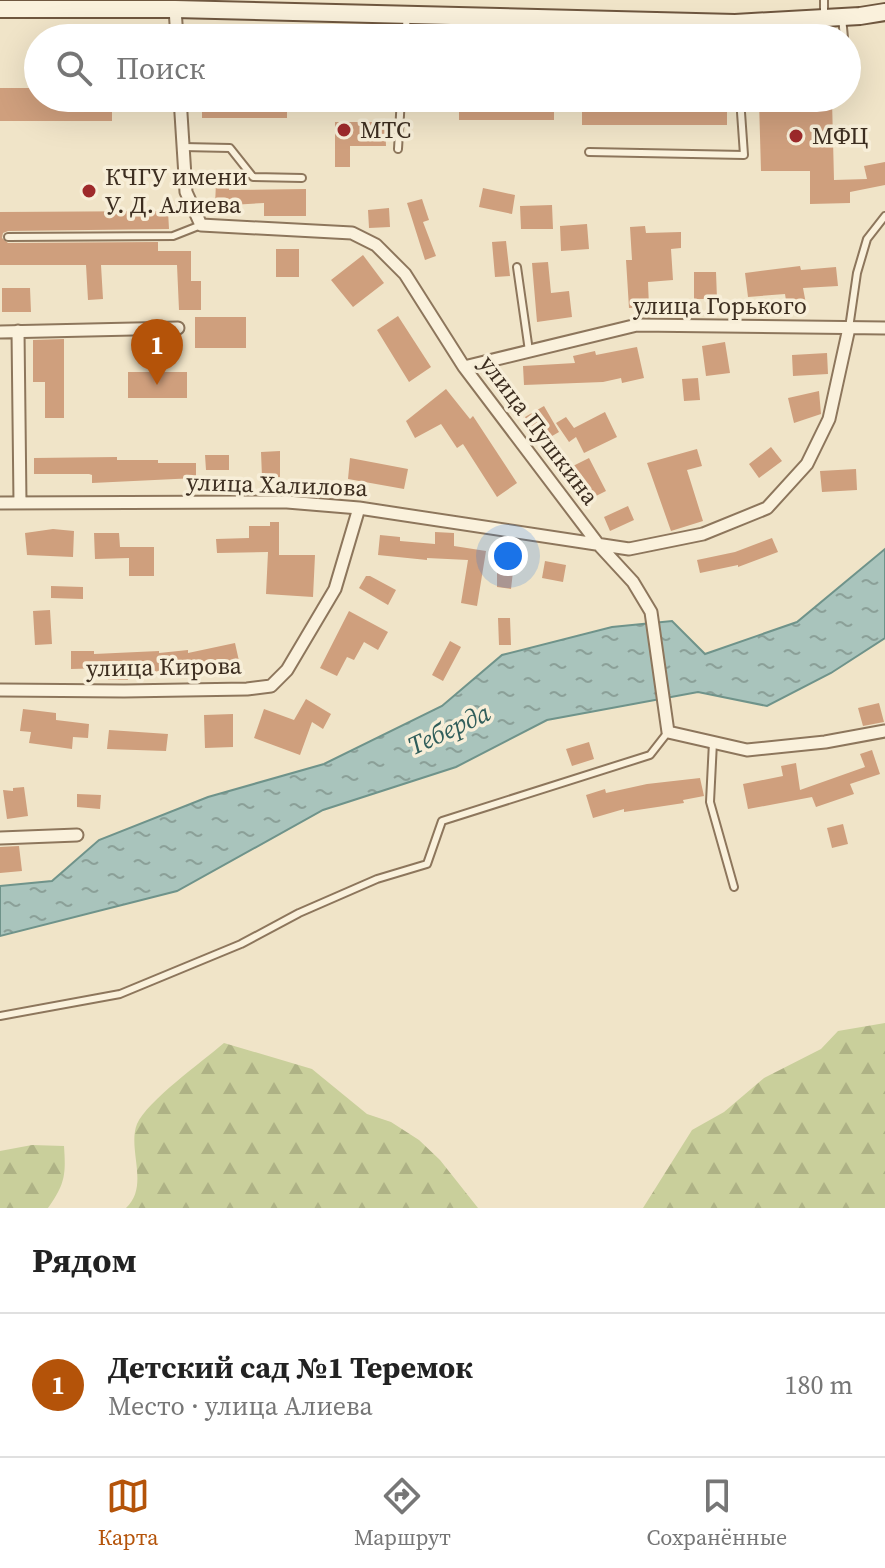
<!DOCTYPE html>
<html lang="ru">
<meta charset="utf-8">
<style>
body{margin:0;font-family:"Source Serif 4",serif;background:#f6f6f6;color:#222}
.you{position:absolute;left:508px;top:556px;width:28px;height:28px;margin:-20px;border:6px solid #fff;border-radius:50%;background:#1a73e8;box-shadow:0 0 0 12px #1a73e833}
.badge{display:grid;place-items:center;width:52px;height:52px;border-radius:50%;background:#b45309;color:#fff;font-size:26px;font-weight:700}
.pin{position:absolute;translate:-50% -66px;filter:drop-shadow(0 2px 4px #0008)}
.pin::after{content:'';position:absolute;top:42px;width:28px;height:24px;background:inherit;clip-path:polygon(0 0,100% 0,50% 100%)}
.list{margin:0;padding:0;list-style:none}
h2{display:flex;justify-content:space-between;align-items:center;height:104px;margin:0;padding:0 32px;font-size:34px}
h2 small{font-size:26px;font-weight:400;color:#767676}
.list li{display:grid;grid-template-columns:52px 1fr auto;gap:24px;align-items:center;box-sizing:border-box;height:144px;padding:0 32px;border-top:2px solid #e0e0e0}
.list b{display:block;font-size:30px;white-space:nowrap}
.list p{margin:0;font-size:26px;white-space:nowrap;color:#767676}
.list em{font-size:26px;font-style:normal;color:#767676}
.icon{flex:none;width:44px;height:44px;fill:none;stroke:currentColor;stroke-width:2;stroke-linecap:round;stroke-linejoin:round}
.map{position:relative;flex:none;width:885px;height:1208px;overflow:hidden}
.search{position:absolute;background:#fff;box-shadow:0 8px 32px #0002;left:24px;right:24px;top:24px;height:88px;display:flex;align-items:center;gap:20px;box-sizing:border-box;padding:0 28px;border-radius:44px;color:#767676;font-size:30px}
.sheet{height:248px;background:#fff}
nav{display:flex;justify-content:space-around;align-items:center;box-sizing:border-box;height:112px;border-top:2px solid #e0e0e0;background:#fff;font-size:22px;color:#767676}
nav a{display:grid;justify-items:center;gap:4px}
nav .on{color:#b45309}
.map>svg:first-child{display:block}
</style>
<div class="map">
<svg width="885" height="1208" viewBox="0 0 885 1208">
<defs>
<pattern id="forest-firs" width="22" height="20" patternUnits="userSpaceOnUse" patternTransform="scale(2)"><rect width="22" height="20" fill="#c9cf9b"/><path d="M5 1l3.5 6h-7zM16 11l3.5 6h-7z" fill="#aeb285"/></pattern>
<pattern id="water-ripples" width="26" height="14" patternUnits="userSpaceOnUse" patternTransform="scale(2)"><rect width="26" height="14" fill="#a9c4bc"/><path d="M2 4q2-2 4 0t4 0M15 11q2-2 4 0t4 0" fill="none" stroke="#8ba098"/></pattern>
</defs>
<rect width="100%" height="100%" fill="#f0e4c8"/>
<path fill="url(#forest-firs)" d="M885,1023V1208H643L692,1130L724,1112L764,1078L821,1049L838,1031Z
M224,1043L312,1069L367,1114L391,1122L419,1140L440,1160L478,1208H126C150,1186 127,1149 137,1124C147,1101 203,1061 224,1043Z
M32,1145L64,1146C66,1175 65,1184 48,1208H0V1151Z"/>
<path fill="url(#water-ripples)" stroke="#6f938a" stroke-width="2" d="M885,549V638L831,673L767,706L698,692L547,720L456,767L323,810L177,891L0,936V886L52,881L99,840L208,797L324,764L442,706L502,655L612,627L672,621L705,654L797,622Z"/>
<path fill="#cf9f7d" d="M0,88H38V98H112V121H0Z
M202,98H287V118H202Z
M459,98H554V120H459Z
M582,100H727V125H582Z
M832,100L834,180L867,179L864,166L885,162V185L850,192V203L810,204V171H761L759,101Z
M335,122H385L386,146H350V167H335Z
M216,182H229V190L306,189V216H264V203L215,206Z
M483,188L515,195L512,214L479,207Z
M422,199L429,220L423,222L436,256L425,260L407,203Z
M552,205L553,229H521L520,206Z
M389,208L390,227L369,228L368,210Z
M168,211L169,229L8,231L3,233L2,238L8,243L158,242V251H191V281H201V310H179L177,265H101L103,299L88,300L86,265H0V212Z
M587,224L589,249L561,251L560,226Z
M645,226L646,233L681,232V248L671,249L673,280L648,282L649,307L629,308L626,260H632L630,227Z
M506,241L510,276L495,277L492,242Z
M276,249H299V277H276Z
M363,255L384,283L353,307L331,280Z
M548,262L551,293L569,291L572,317L537,322L532,263Z
M800,266L801,270L836,267L838,286L803,288L806,304L787,307L785,294L748,297L745,273Z
M694,272H716L717,299H694Z
M2,288H30L31,312H2Z
M398,316L431,367L409,382L377,330Z
M195,317H246V348H195Z
M64,339V418H45V382H33V340Z
M725,342L730,373L706,376L702,346Z
M637,347L644,378L622,383L621,378L603,382L524,385L523,366L575,363L573,356L595,351L596,355Z
M827,353L828,374L793,376L792,355Z
M128,372H187V398H128Z
M698,378L700,400L684,401L682,379Z
M446,389L470,419L473,416L517,483L497,497L463,444L457,448L441,424L415,438L406,421Z
M819,391L821,414L794,423L788,398Z
M544,406L559,432L540,443L525,417Z
M605,412L617,437L584,453L576,437L569,442L556,423L566,417L574,428Z
M771,447L782,461L759,478L749,464Z
M697,449L702,466L687,470L703,521L671,531L647,463Z
M280,451V477H262L261,452Z
M205,455H229V470H206Z
M117,457V460H158V463H196V478L92,483V475L89,474H34V458Z
M350,458L408,469L404,489L348,479Z
M589,458L606,491L590,499L573,466Z
M856,469L857,490L822,492L820,471Z
M628,506L634,520L610,531L604,517Z
M270,522H279V555H315L313,597L266,594L268,552L217,553L216,539L249,538V526H270Z
M53,529L74,531L73,557L27,555L25,533Z
M435,532L454,533V546L486,551L477,606L461,603L468,560L427,558V560L378,555L380,535L400,537V541L435,544Z
M94,533H119L120,547H154V576H129V558L95,559Z
M772,538L778,552L738,567V565L700,573L697,560L735,552Z
M497,552L515,554L511,589L497,587Z
M545,561L566,565L563,582L542,578Z
M366,576H370L396,590L388,605L359,588Z
M51,586L83,587V599L51,598Z
M50,610L52,644L35,645L33,611Z
M349,611L388,632L378,650L364,642L354,660L347,657L337,676L320,668Z
M498,618H510L511,645H499Z
M450,641L461,647L443,681L432,675Z
M235,643L239,661L199,669L128,673V680H108L107,668L71,669V651H94V654L159,651V653L188,650V653Z
M306,699L331,714L323,729L312,722L300,755L254,738L264,709L294,720Z
M879,703L884,722L863,726L858,708Z
M23,709L56,713V720L89,724L88,738L73,737L72,749L29,743L31,732L20,731Z
M233,714V747L205,748L204,715Z
M109,730L168,734L166,751L107,749Z
M589,742L594,759L572,766L566,749Z
M872,750L880,774L850,784L854,794L816,807L812,797L748,809L743,784L783,776L781,766L796,763L800,790L865,767L860,754Z
M700,778L704,796L683,800L684,803L624,812V809L593,818L586,795L605,789L606,793L647,784Z
M24,787L28,816L7,819L3,790L13,791V788Z
M77,794L101,795L100,809L77,807Z
M843,824L848,844L832,848L827,828Z
M19,846L22,871L0,873V847Z"/>
<g fill="none" stroke-linecap="round" stroke-linejoin="round">
<defs>
<path id="lane" d="M824,16V0
M842,17L844,38
M735,23L736,38
M405,38L407,15
M847,67L849,89
M183,147L230,148L253,177L302,178
M398,149L401,98
M589,152L744,155L740,98
M8,237L173,236L201,225
M517,267L529,351
M849,328L857,273L867,239L885,216
M713,742L710,802L734,887
M0,1016L120,994L241,944L299,913L377,879L427,864L442,821L650,755L668,732"/>
<path id="street" d="M175,9L177,38
M180,98L186,192L201,225L352,233L376,245L405,274L464,367L598,544L633,582L651,612L668,732L747,750L825,742L885,731
M18,331L20,503
M0,332L178,328
M464,367L637,325L885,328
M0,503L287,502L359,508L629,549L703,534L767,508L807,464L829,419L849,328
M0,690L124,691L247,689L271,686L287,670L335,589L359,508
M0,838L77,835"/>
<path id="secondary" d="M0,9H175L735,23L860,16L885,12"/>
</defs>
<use href="#lane" stroke="#8d765c" stroke-width="10"/>
<use href="#street" stroke="#8d765c" stroke-width="15"/>
<use href="#secondary" stroke="#6f573f" stroke-width="20"/>
<use href="#lane" stroke="#faf1dc" stroke-width="6"/>
<use href="#street" stroke="#faf1dc" stroke-width="11"/>
<use href="#secondary" stroke="#faf1dc" stroke-width="16"/>
</g>
<g fill="#9e2a2b" stroke="#f7eed8" stroke-width="3">
<circle cx="344" cy="130" r="8"/>
<circle cx="796" cy="136" r="8"/>
<circle cx="89" cy="191" r="8"/>
</g>
<g text-anchor="middle" stroke-width="7" stroke-linejoin="round" paint-order="stroke">
<g font-size="24" fill="#3d2e20" stroke="#f7eed8" text-anchor="start">
<text x="360" y="138">МТС</text>
<text x="812" y="144">МФЦ</text>
<text x="105" y="185">КЧГУ имени<tspan x="105" dy="28">У. Д. Алиева</tspan></text>
</g>
<g font-size="24" fill="#3d2e20" stroke="#f7eed8">
<text x="720" y="314">улица Горького</text>
<text transform="translate(539 430) rotate(53)" y="8">улица Пушкина</text>
<text transform="translate(277 485) rotate(2)" y="8">улица Халилова</text>
<text transform="translate(164 667) rotate(-1)" y="8">улица Кирова</text>
</g>
<g font-size="26" font-style="italic" fill="#2f5d5a" stroke="#f7eed8">
<text transform="translate(449 729) rotate(-25)" y="9">Теберда</text>
</g>
</g>
</svg>
<div class="you"></div>
<div class="pin badge" style="left:157px;top:385px">1</div>
<div class="search"><svg class="icon" aria-label="search" viewBox="0 0 24 24"><circle cx="10" cy="10" r="6"/><path d="M15 15l6 6"/></svg>Поиск</div>
</div>
<section class="sheet">
<h2>Рядом<small></small></h2>
<ul class="list">
<li><span class="badge">1</span><div><b>Детский сад №1 Теремок</b><p>Место · улица Алиева</p></div><em>180 m</em></li>
</ul>
</section>
<nav>
<a class="on"><svg class="icon" aria-label="map" viewBox="0 0 24 24"><path d="M3 6l6-2 6 2 6-2v14l-6 2-6-2-6 2zM9 4v14M15 6v14"/></svg>Карта</a>
<a><svg class="icon" aria-label="directions" viewBox="0 0 24 24"><path d="M12 3l9 9-9 9-9-9zM9 14v-3h6M13 9l2 2-2 2"/></svg>Маршрут</a>
<a><svg class="icon" aria-label="saved" viewBox="0 0 24 24"><path d="M7 4h10v16l-5-4-5 4z"/></svg>Сохранённые</a>
</nav>
